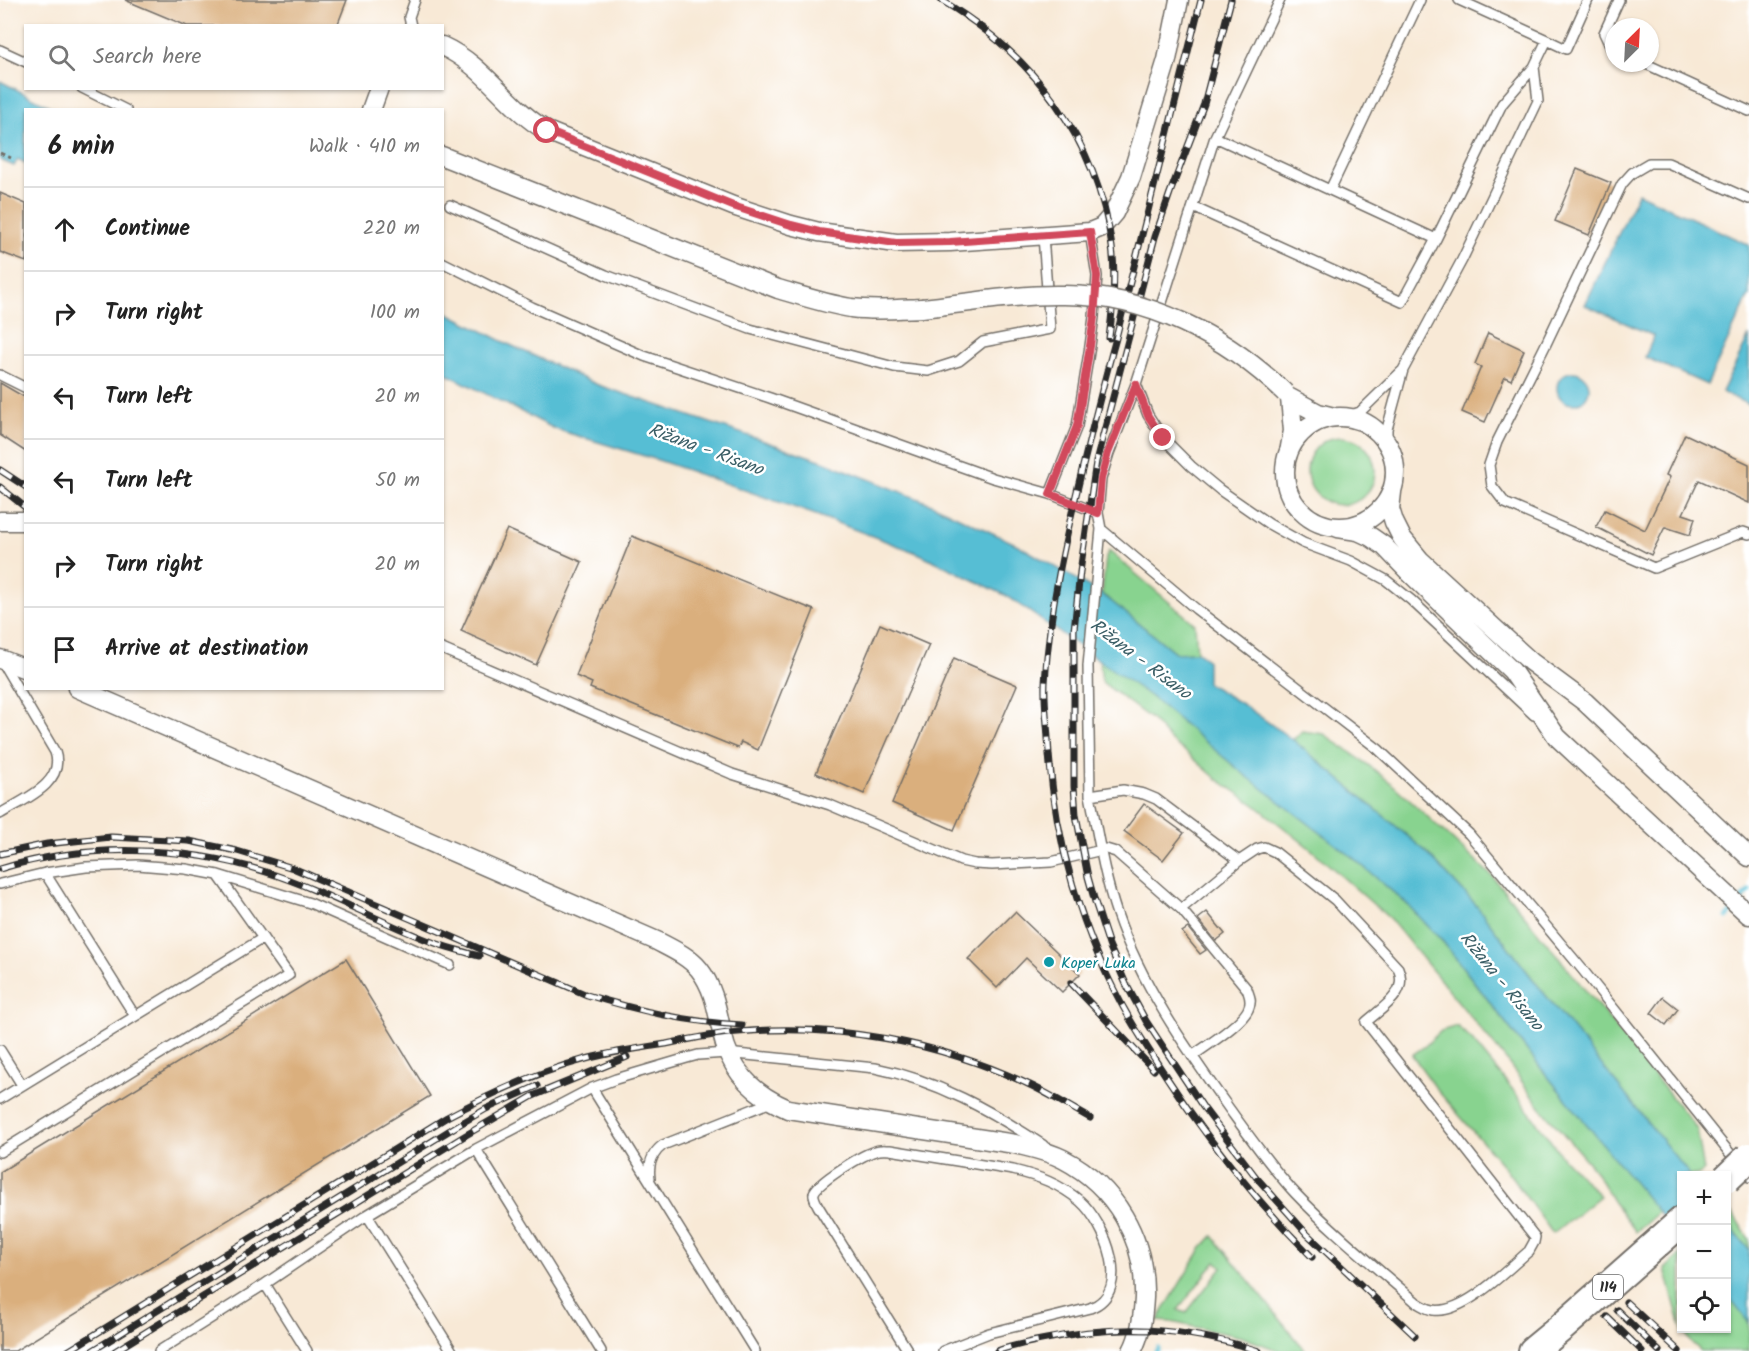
<!DOCTYPE html>
<meta charset="utf-8">
<style>
body{margin:0;font-family:Kalam,sans-serif;background:#f2f2f2;color:#222}
.controls{position:absolute;right:18px;bottom:18px;display:grid;overflow:hidden;border-radius:0px;box-shadow:0 2px 4px #0004}
.controls button{width:54px;height:54px;display:grid;place-items:center;padding:0;border:0;border-bottom:2px solid #e0e0e0;background:#fff;color:#222;font:30px sans-serif}
.compass{position:absolute;left:1605px;top:18px;width:54px;height:54px;border-radius:50%;background:#fff;box-shadow:0 2px 4px #0004;rotate:24deg}
.stop{position:absolute;width:18px;height:18px;margin:-14px;border:4px solid #d1495b;border-radius:50%;background:#fff}
.stop.end{background:#d1495b;border-color:#fff;box-shadow:0 2px 6px #0008}
.list{margin:0;padding:0;list-style:none}
h2{display:flex;justify-content:space-between;align-items:center;height:78px;margin:0;padding:0 24px;font-size:26px}
h2 small{font-size:20px;font-weight:400;color:#767676}
.list li{display:grid;grid-template-columns:39px 1fr auto;gap:18px;align-items:center;box-sizing:border-box;height:84px;padding:0 24px;border-top:2px solid #e0e0e0}
.list b{display:block;font-size:22px;white-space:nowrap}
.list em{font-size:20px;font-style:normal;color:#767676}
.icon{flex:none;width:33px;height:33px;fill:none;stroke:currentColor;stroke-width:2;stroke-linecap:round;stroke-linejoin:round}
.map{position:relative;flex:none;width:1749px;height:1351px;overflow:hidden}
.search{position:absolute;background:#fff;box-shadow:0 2px 4px #0004;left:24px;top:24px;width:420px;height:66px;display:flex;align-items:center;gap:15px;box-sizing:border-box;padding:0 21px;border-radius:0px;color:#767676;font-size:22px}
.panel{position:absolute;background:#fff;box-shadow:0 2px 4px #0004;left:24px;top:108px;width:420px;height:582px;border-radius:0px}
.map>svg:first-child{display:block}
</style>
<div class="map">
<svg width="1749" height="1351" viewBox="0 0 1749 1351">
<rect width="100%" height="100%" fill="#fff"/>
<filter id="ink" filterUnits="userSpaceOnUse"><feTurbulence type="fractalNoise" baseFrequency=".0167" numOctaves="2"/><feDisplacementMap in="SourceGraphic" scale="12" xChannelSelector="R" yChannelSelector="G"/><feConvolveMatrix kernelMatrix="1 2 1 2 8 2 1 2 1" color-interpolation-filters="sRGB"/></filter>
<filter id="wash" filterUnits="userSpaceOnUse"><feTurbulence type="fractalNoise" baseFrequency=".008" numOctaves="4" result="noise"/><feDisplacementMap in="SourceGraphic" scale="24" xChannelSelector="R" yChannelSelector="G"/><feGaussianBlur stdDeviation="1.35" result="paint"/><feColorMatrix in="noise" values="0 0 0 0 0 0 0 0 0 0 0 0 0 0 0 0 0 1.4 0 .05"/><feComposite in="paint" operator="in"/></filter>
<g filter="url(#wash)">
<rect width="100%" height="100%" fill="#f8e9d6"/>
<path fill="#88d38f" stroke="#5a7f5d" stroke-width="1.5" fill-rule="evenodd" d="M1307 471a34 34 0 1 1 68 0a34 34 0 1 1-68 0Z
M1109,551L1195,624L1197,652L1176,653L1102,594L1106,557Z
M1099,658L1150,696L1246,775L1351,856L1408,905L1444,943L1540,1067L1627,1168L1661,1210L1636,1232L1613,1201L1593,1168L1542,1109L1503,1056L1390,919L1312,850L1255,805L1217,779L1187,753L1172,742L1152,720L1102,682Z
M1302,731L1324,734L1367,764L1391,783L1493,877L1622,1035L1697,1129L1704,1171L1699,1175H1689L1539,987L1474,903L1423,849L1293,740Z
M1457,1026L1472,1040L1513,1090L1564,1159L1600,1196L1553,1234L1506,1169L1438,1091L1412,1055L1425,1046L1441,1031Z
M1730,1209L1749,1239V1250L1727,1222V1212Z
M1213,1236L1305,1350L1304,1351H1280L1242,1337L1171,1322L1157,1321L1201,1249ZM1216,1261L1222,1267L1186,1313L1178,1310Z
M1681,1254V1327L1665,1269Z
M1727,1292L1749,1320V1351H1701L1692,1343L1682,1329L1726,1328Z"/>
<path fill="#56bed4" stroke="#407480" stroke-width="1.5" d="M0,81L55,109L26,110L25,163L18,159L14,166L0,160Z
M1638,193L1749,245V295L1707,385L1645,357L1654,336L1585,305Z
M442,310L508,344L598,385L823,461L929,503L1018,545L1102,594L1176,653L1197,652L1207,659V683L1245,706L1293,740L1423,849L1476,905L1539,987L1690,1175L1682,1176L1681,1240L1540,1067L1444,943L1408,905L1351,856L1245,775L1150,696L1007,596L920,554L816,515L661,461L555,429L443,372Z
M1749,336V405L1722,392Z
M1557 388a16 16 0 1 1 32 0a16 16 0 1 1-32 0Z
M1726,1222L1749,1250V1323L1727,1295Z"/>
<g fill="none" stroke-linecap="round" stroke-linejoin="round">
<path stroke="#56bed4" stroke-width="5" d="M1727,917L1749,891
M1156,1351L1158,1348"/>
</g>
<g id="blocks">
<path fill="#daaf7d" d="M125,0H347L337,26H187Z
M1577,169L1611,183L1589,235L1555,221Z
M0,193L26,204V262L0,252Z
M1488,333L1524,350L1511,380L1505,377L1485,422L1462,412L1481,367L1475,364Z
M0,383L26,398V452L0,435Z
M1685,434L1749,464V503L1699,480L1683,514L1695,518L1690,535L1665,527L1651,555L1596,527L1605,510L1645,530L1670,477L1666,475Z
M507,529L582,562L536,665L461,631Z
M632,536L814,610L758,750L741,742L738,748L590,688L592,683L576,676Z
M880,624L929,645L864,794L816,773Z
M954,658L1017,685L954,830L892,803Z
M1144,804L1184,833L1163,860L1124,831Z
M1015,912L1080,974L1062,992L1026,958L997,988L968,959Z
M1207,912L1225,934L1216,941L1198,919Z
M1188,928L1206,950L1200,954L1182,932Z
M346,959L430,1096L15,1351H0V1172Z
M1663,997L1678,1009L1666,1025L1651,1013Z"/>
</g>
</g>
<g filter="url(#ink)">
<use href="#blocks" fill-opacity="0" stroke="#736e67" stroke-width="1.5"/>
<g fill="none" stroke-linecap="round" stroke-linejoin="round">
<defs>
<path id="lane" d="M1459,0L1547,40
M411,26L409,17L415,0
M1614,49L1611,48L1604,33L1619,0
M0,50L26,62
M1644,63L1749,111
M82,88L126,110
M1215,137L1436,239
M1330,190L1420,0
M1749,199L1668,163H1649L1632,173L1622,184L1545,346L1497,442L1489,465L1492,486L1505,503L1654,568L1743,532L1749,534
M450,205L606,275L750,329L894,367L928,371L959,361L983,342L1050,329L1043,236
M1193,207L1402,302L1436,239L1502,104L1534,67L1547,40L1566,49L1588,0
M442,262L532,307L644,356L770,398L993,478L1050,494L1098,513
M1403,370L1462,260L1538,101L1534,67
M0,375L26,388
M1136,384L1148,415L1163,438L1191,466L1220,490L1269,524L1303,543L1351,561L1386,580L1411,600L1534,715
M1346,417L1360,412L1403,370L1387,429V444
M1050,494L1077,426L1090,346L1094,317L1097,276L1090,232
M1101,529L1196,609L1378,749L1469,834L1582,969L1749,1177
M442,649L732,774L830,805L961,861L975,864L992,865L1051,862L1106,849L1116,852L1181,909L1247,989C1249,995 1252,1000 1249,1007C1245,1022 1205,1047 1192,1056
M1123,790L1144,794L1156,799L1239,861L1257,849L1264,847L1275,852L1335,900L1398,968C1409,993 1383,1007 1366,1022L1535,1237L1534,1242L1529,1251C1508,1269 1463,1315 1433,1310C1427,1309 1422,1306 1416,1302C1375,1266 1332,1232 1295,1193C1270,1166 1249,1136 1228,1107C1185,1047 1141,984 1117,914C1104,876 1098,835 1090,795Z
M1090,795L1088,666L1101,529L1098,513L1101,479L1109,453L1136,384L1215,137L1280,0
M0,814C22,800 66,784 55,752L2,662
M45,873L135,1016
M0,884L45,873L86,867L138,865L186,869L218,875L310,903L450,965
M1181,909L1239,861
M0,1050L22,1085
M592,1088L755,1351
M0,1099L263,938
M476,1149L601,1351
M0,1152L289,975L218,875
M650,1178C648,1165 652,1153 663,1145L771,1102
M367,1215L452,1351
M265,1284L307,1351
M159,1351L265,1284L367,1215L476,1149L592,1088L616,1079L687,1058L698,1055L727,1053L875,1068C937,1080 991,1111 1043,1145
M908,1351L818,1206C816,1202 813,1197 814,1193C816,1183 865,1153 876,1151C880,1149 885,1150 890,1150L1013,1170C1038,1176 1060,1184 1080,1201C1105,1223 1134,1292 1090,1308L989,1333L943,1351"/>
<path id="street" d="M442,46C486,66 507,108 547,131L733,206L791,225L819,232L896,243L950,242L1090,232L1102,227L1114,213L1131,177L1167,60L1179,0
M371,110L379,88
M442,156L778,289C802,296 826,304 851,308C874,311 898,309 922,308
M1285 472a55 55 0 1 1 110 0a55 55 0 1 1-110 0Z
M1290,447L1293,431L1290,398L1318,413L1334,417
M1392,492L1390,509L1394,522L1402,538L1420,560L1531,662L1585,702L1749,857
M0,521H26
M1338,528L1358,531L1371,537L1384,546L1410,573L1512,671L1557,737L1749,915
M0,659L26,669
M77,688L657,941C672,949 688,956 699,969C714,988 717,1010 722,1033C730,1071 753,1094 788,1109L1015,1144C1031,1148 1048,1151 1063,1159C1115,1186 1146,1239 1144,1298C1143,1316 1141,1334 1132,1351"/>
<path id="primary" d="M1533,1351L1561,1328L1682,1221"/>
</defs>
<use href="#lane" stroke="#736e67" stroke-width="12"/>
<use href="#street" stroke="#736e67" stroke-width="21"/>
<use href="#primary" stroke="#736e67" stroke-width="32"/>
<path stroke="#736e67" stroke-width="3" stroke-dasharray="4.5 4.5" stroke-linecap="butt" d="M0,153L11,158"/>
<use href="#lane" stroke="#fff" stroke-width="9"/>
<use href="#street" stroke="#fff" stroke-width="18"/>
<use href="#primary" stroke="#fff" stroke-width="28"/>
<defs>
<path id="rail" d="M941,0C1033,55 1097,138 1112,247C1116,276 1113,308 1109,338
M1201,0L1116,338C1104,381 1093,425 1082,470C1065,540 1049,610 1045,683C1044,701 1047,720 1048,738C1053,837 1081,935 1131,1021C1148,1050 1167,1078 1186,1106C1224,1160 1265,1210 1312,1257
M1231,0L1204,104L1170,193L1155,237L1096,462L1080,572L1074,630V786L1076,815L1088,877L1095,902L1109,945L1126,984L1146,1021L1203,1107L1256,1177L1307,1234L1415,1336
M0,470L26,487
M0,487L26,508
M0,854L47,844L111,837L189,841L237,851L293,868L587,995C640,1011 686,1022 742,1025
M0,869C84,843 183,845 266,872C324,890 378,922 435,943C449,948 464,952 479,956
M1071,983L1154,1070
M1626,1302L1679,1351
M1617,1310L1659,1351
M1607,1317L1642,1351
M68,1351L447,1117C492,1093 537,1072 586,1059C612,1052 639,1048 666,1044C690,1039 714,1034 738,1032C839,1023 939,1042 1030,1085C1051,1095 1070,1107 1090,1118
M92,1351L455,1127L486,1109L537,1086
M115,1351L466,1135L533,1096L627,1057
M997,1351C1011,1346 1026,1343 1041,1340C1118,1323 1183,1327 1259,1351"/>
</defs>
<use href="#rail" stroke="#2b2b2b" stroke-width="7"/>
<use href="#rail" stroke="#fff" stroke-width="4.5" stroke-dasharray="14" stroke-linecap="butt"/>
<defs>
<path id="street-bridge" d="M922,308C969,303 1016,294 1064,295C1147,295 1226,336 1285,393"/>
<path id="primary-bridge" d="M1726,1179L1749,1157"/>
</defs>
<use href="#street-bridge" stroke="#736e67" stroke-width="21" stroke-linecap="butt"/>
<use href="#primary-bridge" stroke="#736e67" stroke-width="32" stroke-linecap="butt"/>
<use href="#street-bridge" stroke="#fff" stroke-width="18"/>
<use href="#primary-bridge" stroke="#fff" stroke-width="28"/>
</g>
</g>
<g fill="none" stroke-linecap="round" stroke-linejoin="round" filter="url(#ink)">
<path stroke="#d1495b" stroke-width="8" d="M547,131L733,206L791,225L819,232L896,243L950,242L1090,232L1097,276L1094,317L1090,346L1077,426L1050,494L1098,513L1101,479L1108,453L1136,384L1148,416L1163,438"/>
</g>
<circle fill="#0f9aa8" stroke="#fff" stroke-width="2" cx="1049" cy="962" r="6"/>
<g text-anchor="middle" stroke-width="5" stroke-linejoin="round" paint-order="stroke">
<rect fill="#fff" stroke="#6b6b6b" stroke-width="1.5" x="1593" y="1275" width="30" height="24" rx="4.5"/>
<g font-size="15" font-weight="bold" fill="#2b2b2b">
<text x="1608" y="1292">114</text>
</g>
<g font-size="16" fill="#0d838f" stroke="#fff" text-anchor="start">
<text x="1061" y="968">Koper Luka</text>
</g>
<g font-size="18" font-style="italic" fill="#3a5e66" stroke="#fff">
<text transform="translate(706 449) rotate(20)" y="6">Rižana - Risano</text>
<text transform="translate(1141 659) rotate(37)" y="6">Rižana - Risano</text>
<text transform="translate(1502 981) rotate(51)" y="6">Rižana - Risano</text>
</g>
</g>
</svg>
<div class="controls">
<button>+</button>
<button>−</button>
<button><svg class="icon" aria-label="locate" viewBox="0 0 24 24"><circle cx="12" cy="12" r="6"/><path d="M12 2v4M12 18v4M2 12h4M18 12h4"/></svg></button>
</div>
<svg class="compass" viewBox="-18 -18 36 36"><path d="M0-13l5 13h-10z" fill="#e53935"/><path d="M0 13l5-13h-10z" fill="#767676"/></svg>
<div class="stop" style="left:547px;top:131px"></div>
<div class="stop end" style="left:1163px;top:438px"></div>
<div class="search"><svg class="icon" aria-label="search" viewBox="0 0 24 24"><circle cx="10" cy="10" r="6"/><path d="M15 15l6 6"/></svg>Search here</div>
<section class="panel">
<h2>6 min<small>Walk · 410 m</small></h2>
<ul class="list">
<li><svg class="icon" aria-label="ahead" viewBox="0 0 24 24"><path d="M12 20V5M6 11l6-6 6 6"/></svg><div><b>Continue</b></div><em>220 m</em></li>
<li><svg class="icon" aria-label="right" viewBox="0 0 24 24"><path d="M7 20v-9h11M14 6l5 5-5 5"/></svg><div><b>Turn right</b></div><em>100 m</em></li>
<li><svg class="icon" aria-label="left" viewBox="0 0 24 24"><path d="M17 20v-9H6M10 6l-5 5 5 5"/></svg><div><b>Turn left</b></div><em>20 m</em></li>
<li><svg class="icon" aria-label="left" viewBox="0 0 24 24"><path d="M17 20v-9H6M10 6l-5 5 5 5"/></svg><div><b>Turn left</b></div><em>50 m</em></li>
<li><svg class="icon" aria-label="right" viewBox="0 0 24 24"><path d="M7 20v-9h11M14 6l5 5-5 5"/></svg><div><b>Turn right</b></div><em>20 m</em></li>
<li><svg class="icon" aria-label="arrive" viewBox="0 0 24 24"><path d="M6 21V4h12l-3 4 3 4H6"/></svg><div><b>Arrive at destination</b></div></li>
</ul>
</section>
</div>
